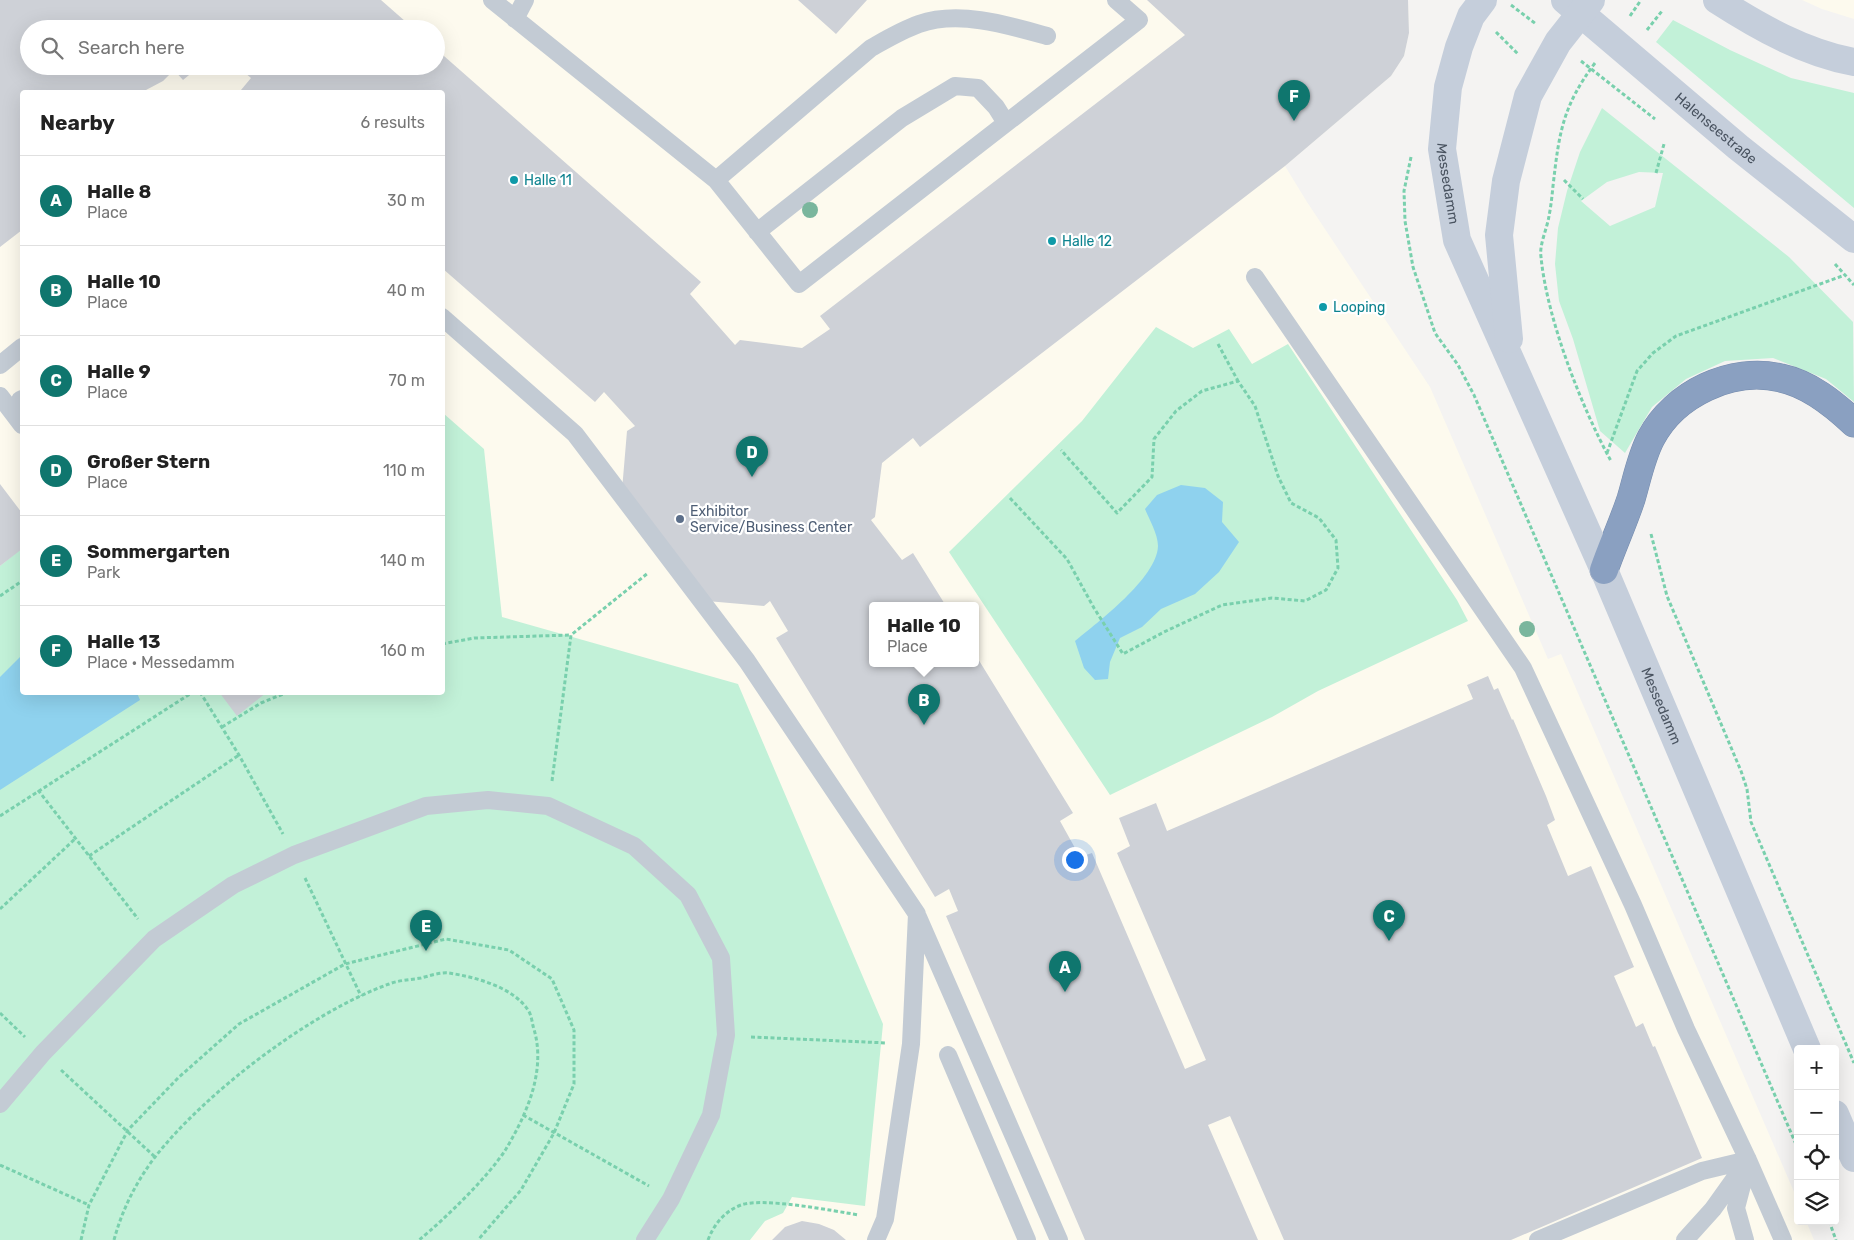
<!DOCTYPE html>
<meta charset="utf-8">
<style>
body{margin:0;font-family:Rubik,sans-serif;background:#f2f2f2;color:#222}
.controls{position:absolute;right:15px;bottom:15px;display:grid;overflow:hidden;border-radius:5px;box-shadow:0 5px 20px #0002}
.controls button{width:45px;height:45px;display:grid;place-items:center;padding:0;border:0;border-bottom:1px solid #e0e0e0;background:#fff;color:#222;font:25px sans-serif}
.you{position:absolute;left:1074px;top:859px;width:18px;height:18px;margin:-12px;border:4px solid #fff;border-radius:50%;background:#1a73e8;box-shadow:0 0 0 8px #1a73e833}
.badge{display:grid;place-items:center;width:32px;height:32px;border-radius:50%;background:#0f766e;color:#fff;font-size:16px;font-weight:700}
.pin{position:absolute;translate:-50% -41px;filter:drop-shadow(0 1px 2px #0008)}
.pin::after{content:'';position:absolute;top:26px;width:18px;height:15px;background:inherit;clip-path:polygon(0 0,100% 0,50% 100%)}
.popup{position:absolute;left:869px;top:602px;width:110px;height:65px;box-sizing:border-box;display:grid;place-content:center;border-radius:5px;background:#fff;filter:drop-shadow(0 1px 4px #0005);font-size:16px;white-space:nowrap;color:#767676}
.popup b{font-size:19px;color:#222}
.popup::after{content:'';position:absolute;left:50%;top:100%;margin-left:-10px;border:10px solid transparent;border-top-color:#fff}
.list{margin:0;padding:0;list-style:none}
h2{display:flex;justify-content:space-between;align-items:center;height:65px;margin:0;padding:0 20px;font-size:21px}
h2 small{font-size:16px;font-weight:400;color:#767676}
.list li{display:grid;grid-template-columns:32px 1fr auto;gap:15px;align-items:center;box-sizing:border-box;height:90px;padding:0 20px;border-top:1px solid #e0e0e0}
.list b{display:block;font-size:19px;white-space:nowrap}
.list p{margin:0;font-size:16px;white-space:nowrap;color:#767676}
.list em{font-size:16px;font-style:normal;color:#767676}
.icon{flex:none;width:28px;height:28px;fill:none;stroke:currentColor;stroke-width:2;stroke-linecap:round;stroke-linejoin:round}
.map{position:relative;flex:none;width:1854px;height:1240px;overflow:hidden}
.search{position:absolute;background:#fff;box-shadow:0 5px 20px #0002;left:20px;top:20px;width:425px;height:55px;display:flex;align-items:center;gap:12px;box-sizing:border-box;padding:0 18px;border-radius:28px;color:#767676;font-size:19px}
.panel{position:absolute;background:#fff;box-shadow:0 5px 20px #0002;left:20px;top:90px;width:425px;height:605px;border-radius:5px}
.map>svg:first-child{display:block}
</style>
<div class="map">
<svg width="1854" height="1240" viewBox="0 0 1854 1240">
<rect width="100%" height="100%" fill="#f4f3f2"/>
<path fill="#fdfaee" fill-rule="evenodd" d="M0,0H1408L1409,33L1404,56L1391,76L1285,166L1307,202L1430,387L1548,659L1561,654L1798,1201V1221H1806L1814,1240H0ZM29,29H436V66H29ZM22,92H442V692H22ZM873,606H975V664H873Z
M1802,0H1854V19L1822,9Z"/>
<path fill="#c2f1d8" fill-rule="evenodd" d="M1673,20L1730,50L1791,78L1854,93V208L1656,42Z
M1602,108L1789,257L1853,322L1854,402L1826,379L1773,358L1725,361L1686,379L1652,407L1625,453L1600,431L1573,339L1559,301L1555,264L1558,228L1567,191L1580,152ZM1639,172L1663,173L1655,207L1610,226L1581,201L1607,182Z
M1156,327L1193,348L1229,329L1252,364L1288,344L1457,600L1468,621L1318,691L1272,717L1110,795L949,552L1082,421Z
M443,413L484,449L502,617L738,684L883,1024L865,1206L792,1197L783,1213L765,1221L750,1240H0V566L22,548V692H442Z"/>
<path fill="#8fd2ee" d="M1181,485L1205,488L1223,502L1222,522L1239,542L1219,572L1195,594L1161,609L1142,627L1120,638L1110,662L1108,679L1095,680L1084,668L1075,641C1098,622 1157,578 1158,546C1158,534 1149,519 1145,509L1157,495Z
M22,655V692L137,693L140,700L0,790V677Z"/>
<path fill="#ced1d7" d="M0,0H381L414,29H29V66H200L183,80L174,70L163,81L146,90L149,92H22V230L0,247Z
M798,0H867L836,34Z
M1147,0H1408L1409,33L1404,56L1391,76L1285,166L920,447L913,438L882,463L875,517L871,520L902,560L913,553L946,606H873V664H975V654L1073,813L1060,821L1080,857L1092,853L1185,1069L1206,1060L1117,853L1130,846L1119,818L1156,803L1167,831L1473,699L1467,685L1488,676L1494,690L1498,688L1512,720L1513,719L1546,796L1555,820L1547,825L1568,876L1591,866L1634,967L1614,976L1636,1027L1643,1023L1653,1047L1655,1046L1702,1158L1511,1240H1284L1230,1116L1208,1125L1258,1240H1085L946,916L958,911L949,889L935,897L776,638L788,631L770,601L764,606L707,601L622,490L627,431L635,426L604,392L595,402L442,268V92H243L241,90L251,78L237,66H436V49L701,282L690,294L735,345L740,340L802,348L830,329L820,316L1185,35Z
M0,484L22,513V549L0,566Z
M219,692H267L237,716Z
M802,1221L819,1224L834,1230L846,1240H772L785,1227Z"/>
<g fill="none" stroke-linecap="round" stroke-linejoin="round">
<defs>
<path id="highway" d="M1604,570C1612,547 1623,523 1631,499C1637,479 1641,457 1651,438C1674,394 1732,366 1781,378C1809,384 1833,403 1854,423"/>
</defs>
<use href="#highway" stroke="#758bad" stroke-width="29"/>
<path stroke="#79d0ad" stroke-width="3" stroke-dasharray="4 2.5" stroke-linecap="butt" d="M1511,5L1536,24
M1630,16L1641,0
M1647,30L1662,11
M1496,32L1518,54
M1581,61L1655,119
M1595,63C1562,107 1559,134 1553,186C1552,196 1551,206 1549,216C1547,229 1539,245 1541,257C1547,319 1581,406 1611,461
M1411,157L1404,191L1405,221L1413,267L1435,333L1458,365L1474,395L1798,1149
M1656,173L1664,144
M1564,180L1583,199
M1835,264L1854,285
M1218,344L1238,381
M1607,453L1637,371L1653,353L1676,336L1845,275
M1010,498L1067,559L1094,608L1123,654L1164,632L1222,605L1272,598L1305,601L1326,590L1338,568L1336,540L1319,518L1291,503L1278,476L1255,406L1238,381L1202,391L1176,411L1154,439L1152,477L1117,513L1061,450
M1651,534L1667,596L1741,771L1747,789L1751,822L1854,1063
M0,596L22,581
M442,644L474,638L571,635
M200,692L239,755L283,834
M222,727L261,703L288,692
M552,781L571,635L648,573
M38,790L138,919
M0,816L193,692
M89,856L239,755
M305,878L361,996
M0,909L76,838
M0,1013L25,1037
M751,1037L887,1043
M61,1070L155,1157
M523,1115L649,1186
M0,1165L89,1205
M1829,1221L1836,1240
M81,1240L89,1205L128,1130L178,1078L239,1024L345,964L446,939L509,950L552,979L574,1030V1084L554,1133L521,1190L478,1240
M114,1240C122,1210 136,1182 155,1157C206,1092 311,1012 389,984C399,980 410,980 421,978C429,976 440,972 449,973C475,977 513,987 528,1010C531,1014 532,1021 533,1026C547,1068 528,1112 506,1149C489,1176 445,1219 419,1240
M708,1240C714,1224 725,1211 741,1205C763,1197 834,1211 859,1215"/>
<path stroke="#c3cbd4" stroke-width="18" d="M492,0L716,180L799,284L1139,20L1116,0
M515,19L525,0
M716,180L871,48C887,39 902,30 919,24C959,10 1008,25 1047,36
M757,232L902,118L955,86L978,88L996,107L1006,123
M1255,277L1523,668L1633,905L1686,1029L1748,1160L1783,1240
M442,317L575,434L747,661L917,914L911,1044L885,1219L876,1240
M0,365L22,347
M0,396L22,425
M20,400L22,399
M918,917L1059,1240
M948,1055L1027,1240
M0,1104L43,1053L154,939L233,885L294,855L426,806L488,800L548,806L634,846L688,895L721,958L726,1035L711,1115L671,1199L645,1240
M1538,1240L1702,1171L1748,1160
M1685,1240L1713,1209L1748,1160
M1745,1240L1736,1208L1746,1170"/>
<g stroke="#c5cedb" stroke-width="28">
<path id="s1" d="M1483,0L1471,16L1459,47L1448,87L1442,149L1457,240L1604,570L1807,1049"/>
<path id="s2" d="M1565,0L1738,147L1854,239"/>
<path d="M1717,0C1759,27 1805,53 1854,62"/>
<path d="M1509,339L1499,235L1506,181L1528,96L1558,42L1591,0"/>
<path d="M1835,1114L1854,1158"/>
</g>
<use href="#highway" stroke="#8aa0c1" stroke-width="28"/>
</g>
<g fill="#7ab69d">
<circle cx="810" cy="210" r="8"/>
<circle cx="1527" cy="629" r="8"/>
</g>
<g fill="#0f9aa8" stroke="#fff" stroke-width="2">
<circle cx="514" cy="180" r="5"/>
<circle cx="1052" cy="241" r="5"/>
<circle cx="1323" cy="307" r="5"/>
</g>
<circle fill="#5c6f8a" stroke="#fff" stroke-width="2" cx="680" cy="519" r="5"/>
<g text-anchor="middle" stroke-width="4.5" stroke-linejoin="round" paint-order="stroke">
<g font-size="14" fill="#495360" stroke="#fff">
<text dy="5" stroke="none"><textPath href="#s2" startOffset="198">Halenseestraße</textPath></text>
<text dy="5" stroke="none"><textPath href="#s1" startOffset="192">Messedamm</textPath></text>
<text dy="5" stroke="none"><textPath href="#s1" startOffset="758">Messedamm</textPath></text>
</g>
<g font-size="14" fill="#0d838f" stroke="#fff" text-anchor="start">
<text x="524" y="185">Halle 11</text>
<text x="1062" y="246">Halle 12</text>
<text x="1333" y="312">Looping</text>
</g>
<g font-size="14" fill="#4e5e75" stroke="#fff" text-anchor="start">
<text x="690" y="516">Exhibitor<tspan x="690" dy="16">Service/Business Center</tspan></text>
</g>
</g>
</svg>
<div class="controls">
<button>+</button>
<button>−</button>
<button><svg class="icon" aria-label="locate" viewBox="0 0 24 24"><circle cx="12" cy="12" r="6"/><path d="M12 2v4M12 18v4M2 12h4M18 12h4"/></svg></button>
<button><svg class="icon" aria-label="layers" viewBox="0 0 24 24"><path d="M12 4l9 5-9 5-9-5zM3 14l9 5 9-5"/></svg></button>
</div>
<div class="you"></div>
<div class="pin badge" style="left:1065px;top:992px">A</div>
<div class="pin badge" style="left:924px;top:725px">B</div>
<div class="popup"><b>Halle 10</b>Place</div>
<div class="pin badge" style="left:1389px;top:941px">C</div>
<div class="pin badge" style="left:752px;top:477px">D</div>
<div class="pin badge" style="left:426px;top:951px">E</div>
<div class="pin badge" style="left:1294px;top:121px">F</div>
<div class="search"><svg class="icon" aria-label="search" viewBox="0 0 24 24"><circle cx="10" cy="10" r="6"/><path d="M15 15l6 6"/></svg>Search here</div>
<section class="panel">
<h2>Nearby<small>6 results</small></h2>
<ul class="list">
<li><span class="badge">A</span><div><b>Halle 8</b><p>Place</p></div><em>30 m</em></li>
<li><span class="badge">B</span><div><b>Halle 10</b><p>Place</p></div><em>40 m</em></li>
<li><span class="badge">C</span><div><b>Halle 9</b><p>Place</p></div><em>70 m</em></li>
<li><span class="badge">D</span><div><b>Großer Stern</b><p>Place</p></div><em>110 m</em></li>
<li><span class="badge">E</span><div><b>Sommergarten</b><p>Park</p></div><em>140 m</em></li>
<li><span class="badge">F</span><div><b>Halle 13</b><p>Place · Messedamm</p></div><em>160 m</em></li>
</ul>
</section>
</div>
